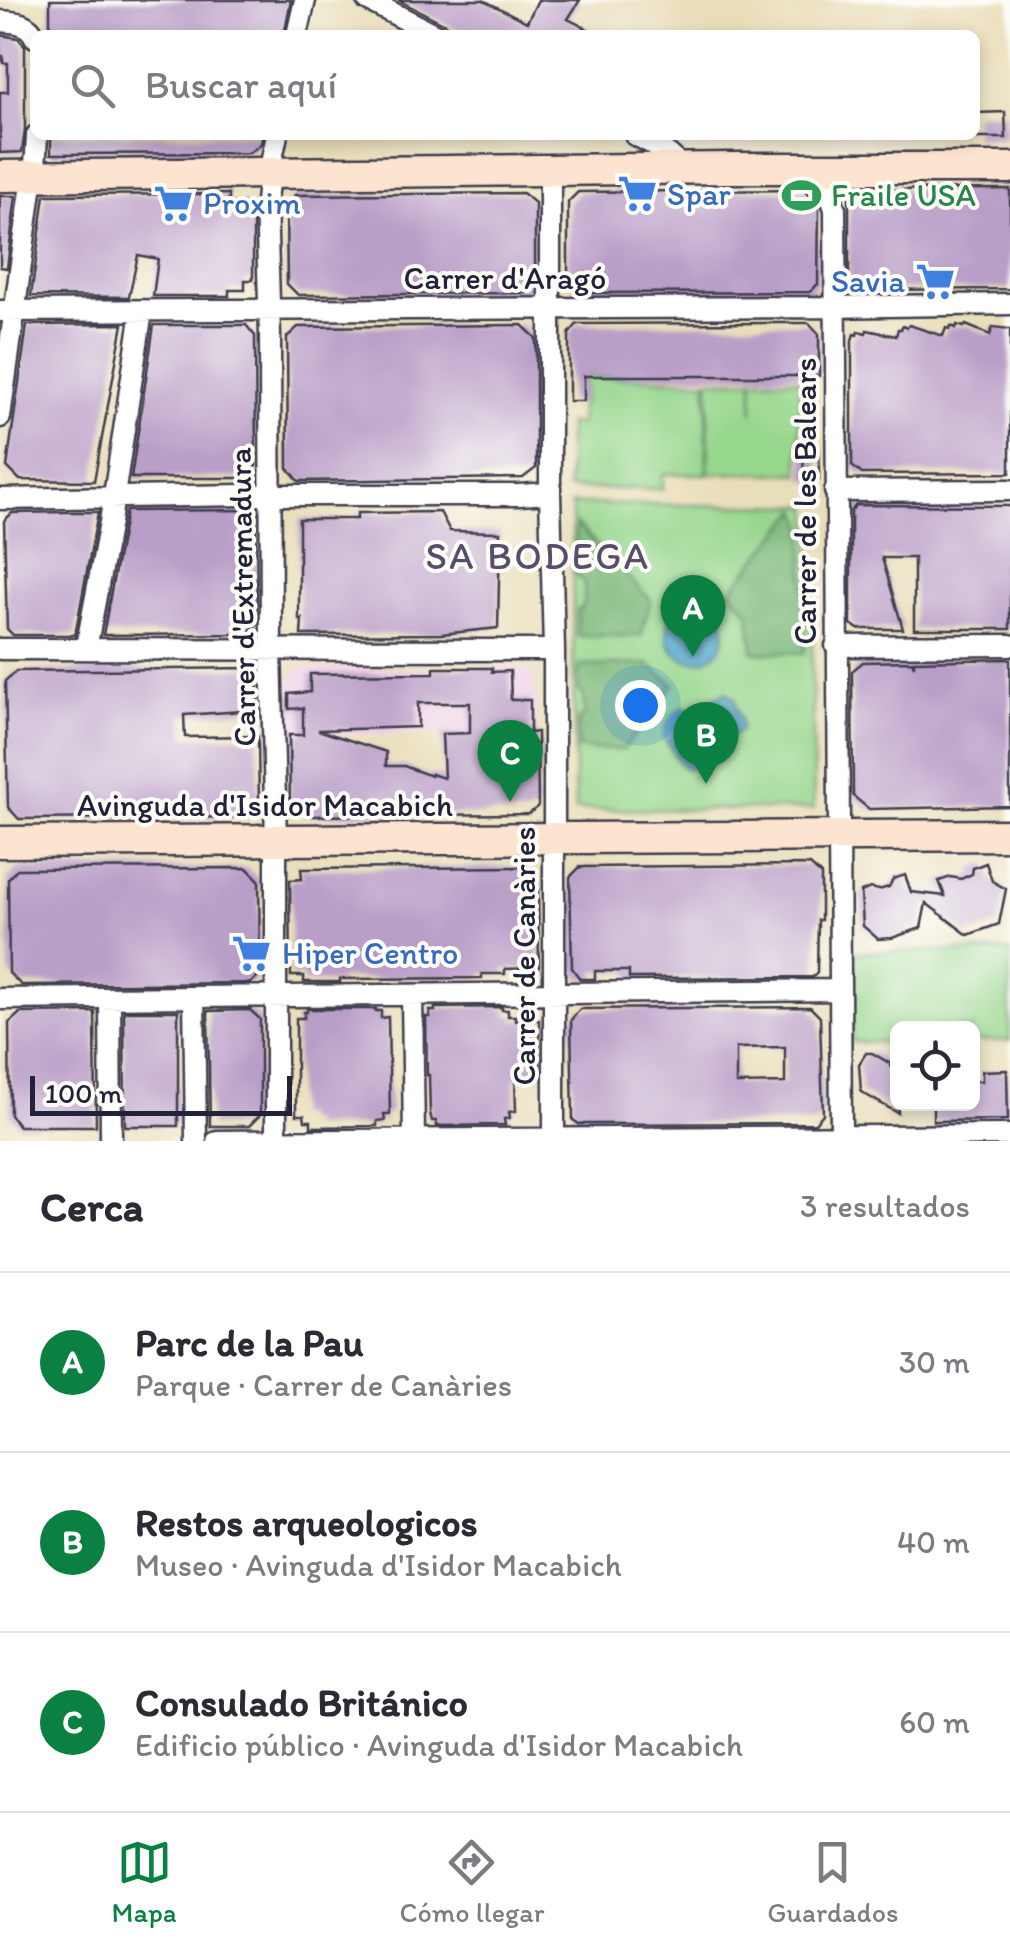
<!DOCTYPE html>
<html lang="es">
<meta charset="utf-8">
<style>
body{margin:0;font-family:Itim,sans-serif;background:#f2f2f3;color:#2b2b33}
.controls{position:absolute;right:30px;bottom:30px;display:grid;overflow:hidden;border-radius:15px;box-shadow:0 5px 15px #0003}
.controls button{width:90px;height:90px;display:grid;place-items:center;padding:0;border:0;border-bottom:2px solid #e1e1e2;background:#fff;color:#2b2b33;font:50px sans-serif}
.scale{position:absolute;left:30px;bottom:25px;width:262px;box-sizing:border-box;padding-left:10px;border:5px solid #22223b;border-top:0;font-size:28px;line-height:35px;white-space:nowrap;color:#22223b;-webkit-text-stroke:8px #fdfcf7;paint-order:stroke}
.you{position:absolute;left:640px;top:705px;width:35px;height:35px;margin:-25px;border:8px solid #fff;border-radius:50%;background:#1a73e8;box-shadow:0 0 0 15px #1a73e833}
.badge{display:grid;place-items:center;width:65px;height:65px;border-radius:50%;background:#0b8043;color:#fff;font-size:32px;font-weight:700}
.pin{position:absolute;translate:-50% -82px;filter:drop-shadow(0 2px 5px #0008)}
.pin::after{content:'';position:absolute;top:52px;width:35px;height:30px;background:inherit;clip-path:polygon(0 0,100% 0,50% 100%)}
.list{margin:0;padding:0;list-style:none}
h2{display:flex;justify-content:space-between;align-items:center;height:130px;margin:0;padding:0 40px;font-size:42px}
h2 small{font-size:32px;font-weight:400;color:#7c7c81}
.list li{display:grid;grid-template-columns:65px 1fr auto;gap:30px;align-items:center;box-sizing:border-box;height:180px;padding:0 40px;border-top:2px solid #e1e1e2}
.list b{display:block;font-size:38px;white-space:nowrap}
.list p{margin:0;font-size:32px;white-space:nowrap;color:#7c7c81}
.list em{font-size:32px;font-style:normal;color:#7c7c81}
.icon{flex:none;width:55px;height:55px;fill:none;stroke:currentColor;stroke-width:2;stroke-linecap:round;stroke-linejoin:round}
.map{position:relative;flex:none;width:1010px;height:1141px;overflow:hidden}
.search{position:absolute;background:#fff;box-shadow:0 5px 15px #0003;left:30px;right:30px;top:30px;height:110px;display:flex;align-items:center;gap:25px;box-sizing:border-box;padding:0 35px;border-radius:15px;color:#7c7c81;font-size:38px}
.sheet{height:670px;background:#fff}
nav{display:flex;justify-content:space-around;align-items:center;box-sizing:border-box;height:140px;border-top:2px solid #e1e1e2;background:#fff;font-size:28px;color:#7c7c81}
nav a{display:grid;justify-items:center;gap:5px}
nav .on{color:#0b8043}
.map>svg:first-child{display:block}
</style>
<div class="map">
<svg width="1010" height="1141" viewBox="0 0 1010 1141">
<rect width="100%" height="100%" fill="#fdfcf7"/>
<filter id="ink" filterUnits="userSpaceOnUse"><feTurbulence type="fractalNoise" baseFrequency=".01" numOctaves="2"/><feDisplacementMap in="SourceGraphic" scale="20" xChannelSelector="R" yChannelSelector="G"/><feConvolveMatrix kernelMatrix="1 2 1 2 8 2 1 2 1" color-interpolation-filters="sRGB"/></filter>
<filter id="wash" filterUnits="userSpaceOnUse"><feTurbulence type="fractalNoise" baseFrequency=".0048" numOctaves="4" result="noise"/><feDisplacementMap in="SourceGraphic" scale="40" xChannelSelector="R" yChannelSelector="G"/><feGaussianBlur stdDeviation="2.25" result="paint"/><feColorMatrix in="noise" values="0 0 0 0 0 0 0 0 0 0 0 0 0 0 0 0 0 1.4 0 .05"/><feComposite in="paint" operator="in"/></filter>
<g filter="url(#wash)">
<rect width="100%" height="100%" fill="#e9deba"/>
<path fill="#efd0e6" d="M302,668H525L536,680L537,732L289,735V683L295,671Z"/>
<path fill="#97d78d" stroke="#5c7c64" stroke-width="2.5" d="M584,376L707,381V474H663V489H568V424H580V401H584Z
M754,379L800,380L799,474L708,473L709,380H753V413Z
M572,504L810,506L814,809L575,810Z
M1010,951V1041H973L972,1028H898L897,1042H852L851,952Z"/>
<path fill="#79b878" stroke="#4e6d5a" stroke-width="2.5" d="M798,510L804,523L805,653L753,652L749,613L730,591Z
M576,524L651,600L641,636H578L577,612L584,604V582L576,574Z
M648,664L674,684L623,750L578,749V722L585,713L583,694L578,689L579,666Z"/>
<path fill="#4ca6ca" stroke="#376482" stroke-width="2.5" d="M667 632a29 29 0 1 1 58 0a29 29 0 1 1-58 0Z
M726,691L735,698C735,709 744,720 741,730L715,747L713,758L697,761L692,767L684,768C676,759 672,748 664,739C664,726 673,712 685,707L703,713L713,700Z"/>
<g id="blocks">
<path fill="#b99fc8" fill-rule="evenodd" d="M50,0H291L284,35H50Z
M398,0H483L527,22L538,0H580L568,19L600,35H467Z
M0,35L18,38L25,46V130L22,152L0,153V92H8V63H3V56H0Z
M1005,112L1006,138H975V113Z
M51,135H263L261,144L249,153L51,154Z
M1010,189V289L859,290L849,282V198L856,190Z
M805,190L819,205L818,284L810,292L581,293L568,282V202L578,192Z
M523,193L535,203V283L526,293L298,295L287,284L286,208L295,195Z
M229,194V203H246V214H253V280H245V290H229V296H153L158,259L138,255L129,297L31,296L45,195Z
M0,196H16L7,268L0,267Z
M770,323H809L819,334V376H584V401H569V334L577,324Z
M123,324L94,481L20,480L7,467L27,325Z
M154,325H246L255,336L256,466L244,478H131Z
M522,325L536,338V468L523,478L299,481L288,468L287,337L298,327Z
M909,325L943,336L946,328L950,329L951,326L956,328L957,325L964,327L966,325L990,335L993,327L1010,329V473L862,474L852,466V340L854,334L857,335L858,331L866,333L867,330L896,336L898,329H901L903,326L907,328Z
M804,446L819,447V480H803Z
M856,505L1010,506V629H914V558H882L903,629H858L851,624V511Z
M256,510L257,624L247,634L103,635L126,511Z
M73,512H98L75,635H13L7,629L4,521L12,513Z
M440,512L450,531L500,532L498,628L441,634L301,635L302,619L299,620V519H357V513Z
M1010,659V806L869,809L853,796L852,671L863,662L912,661L914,666V661Z
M248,668L257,679L258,710L184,715L185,737L258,736L259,807L249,817L19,819L8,807L5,681L16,671Z
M434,668H492V672L510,671L511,700H530V733L537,732L538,807L528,814L307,816V810H290L289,735H303V708L289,709V694L310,692V674L434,673ZM418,703H470V733L442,734L444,778L431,774V776L404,766H386V752L318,730L418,727Z
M986,863L992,881L1006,889L999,924L968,935L926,903L921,928L892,938L878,939L863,926L861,892L870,888L879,890L889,887L893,879L905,875L911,892L945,896L939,881L951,877L961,879L972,874L973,868Z
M810,865L821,875V920H818L817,973L813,977L629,978V971H595V979H580L572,968L570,877L580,867Z
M528,867V880H538L539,968L505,969V974H482V978L340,979V982H304V976H291L290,880L302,879L301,869Z
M247,868L259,880L260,974L251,983L21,985L9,973L8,879L17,869Z
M502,1007V1010H508V1016H515V1020H539L540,1078H515L516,1111L509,1112L510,1118L504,1119L505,1125L437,1126L436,1121H432L430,1113L429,1075H427L426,1017H430V1011H435V1008Z
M810,1007L820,1017L823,1114L815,1123L579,1124L573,1120L571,1020L580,1009ZM785,1047V1083L736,1084V1048Z
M307,1009H376V1011H381V1018L388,1017L390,1114H384L385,1120L377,1121V1126L311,1127V1121H305L304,1115H296V1018H304V1012H307Z
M250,1010L260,1019V1115L249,1126H210L208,1011Z
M124,1011H178V1126H125Z
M95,1012L96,1126H19L10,1115L9,1023L20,1013Z
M866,1053H872L891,1064L890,1066L898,1071V1113L861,1092L859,1064Z
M1007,1070L1008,1120L933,1121V1104H972V1081H982V1071Z"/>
</g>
</g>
<g filter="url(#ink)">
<use href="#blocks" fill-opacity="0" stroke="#403e4e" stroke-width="2.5"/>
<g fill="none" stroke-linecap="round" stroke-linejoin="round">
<defs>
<path id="street" d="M367,0L436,35
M0,21C15,22 28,22 35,37
M297,35L305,0
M635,135C653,144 670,151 682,169
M821,169L835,209L841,1136
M550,170V493L554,650V1141
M0,311L826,307L1010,304
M0,417L36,154L37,135
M835,491L1010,490
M0,499L245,495H519L550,493
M836,646L1010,645
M0,649L554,650
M86,649L110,522L142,311
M412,995L414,1139
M194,997L196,1141
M110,998L111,1141
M0,999L839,990
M276,1140V841L271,649L270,336L266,202L269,173L277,135
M217,1141L1010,1135"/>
<path id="secondary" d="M0,176L733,168H1010
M0,842L1010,835"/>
</defs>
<use href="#street" stroke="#403e4e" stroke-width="25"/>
<use href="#secondary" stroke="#403e4e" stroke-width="35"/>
<use href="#street" stroke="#fff" stroke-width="20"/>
<use href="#secondary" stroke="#fde4d0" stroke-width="30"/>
</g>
</g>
<defs>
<symbol id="supermarket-bare" viewBox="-9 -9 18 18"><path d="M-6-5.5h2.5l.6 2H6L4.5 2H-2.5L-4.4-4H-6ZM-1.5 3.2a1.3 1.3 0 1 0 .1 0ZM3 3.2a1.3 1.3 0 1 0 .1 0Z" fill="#3f7fe0" stroke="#fdfcf7" stroke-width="2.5" paint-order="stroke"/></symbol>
<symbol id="stadium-bare" viewBox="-9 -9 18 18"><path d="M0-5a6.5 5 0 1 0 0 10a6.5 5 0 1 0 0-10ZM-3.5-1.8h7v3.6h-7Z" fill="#2e9e5b" stroke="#fdfcf7" stroke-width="2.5" paint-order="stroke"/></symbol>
</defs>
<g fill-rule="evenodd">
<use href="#supermarket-bare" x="610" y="166" width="55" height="55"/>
<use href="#stadium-bare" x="774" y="168" width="55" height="55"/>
<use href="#supermarket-bare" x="146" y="176" width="55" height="55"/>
<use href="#supermarket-bare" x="908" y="254" width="55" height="55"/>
<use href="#supermarket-bare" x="224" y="926" width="55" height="55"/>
</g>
<g text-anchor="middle" stroke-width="8" stroke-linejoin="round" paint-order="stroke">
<g font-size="32" fill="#366cbe" stroke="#fdfcf7" text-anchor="start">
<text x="667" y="205">Spar</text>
<text x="203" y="214">Proxim</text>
<text x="905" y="292" text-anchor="end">Savia</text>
<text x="282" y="964">Hiper Centro</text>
</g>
<g font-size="32" fill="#27864d" stroke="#fdfcf7" text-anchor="start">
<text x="831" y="206">Fraile USA</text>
</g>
<g font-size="32" fill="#22223b" stroke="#fdfcf7">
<text x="505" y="289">Carrer d'Aragó</text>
<text transform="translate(805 501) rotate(-90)" y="11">Carrer de les Balears</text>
<text transform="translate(242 597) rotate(-91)" y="11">Carrer d'Extremadura</text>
<text x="265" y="816">Avinguda d'Isidor Macabich</text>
<text transform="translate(524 956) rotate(-90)" y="11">Carrer de Canàries</text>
</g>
<g font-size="38" letter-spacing="2.5" fill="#574e6c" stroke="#fdfcf7">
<text x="538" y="569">SA BODEGA</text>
</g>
</g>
</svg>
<div class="controls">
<button><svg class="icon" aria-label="locate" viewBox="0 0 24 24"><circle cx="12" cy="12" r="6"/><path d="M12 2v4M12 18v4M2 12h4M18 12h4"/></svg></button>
</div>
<div class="scale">100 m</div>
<div class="you"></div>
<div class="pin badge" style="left:693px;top:657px">A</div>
<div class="pin badge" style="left:706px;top:784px">B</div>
<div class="pin badge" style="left:510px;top:802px">C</div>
<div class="search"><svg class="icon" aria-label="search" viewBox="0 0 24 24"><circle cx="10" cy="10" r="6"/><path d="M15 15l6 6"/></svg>Buscar aquí</div>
</div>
<section class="sheet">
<h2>Cerca<small>3 resultados</small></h2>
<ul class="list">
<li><span class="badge">A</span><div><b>Parc de la Pau</b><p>Parque · Carrer de Canàries</p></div><em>30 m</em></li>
<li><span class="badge">B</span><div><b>Restos arqueologicos</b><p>Museo · Avinguda d'Isidor Macabich</p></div><em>40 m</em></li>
<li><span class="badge">C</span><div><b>Consulado Británico</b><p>Edificio público · Avinguda d'Isidor Macabich</p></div><em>60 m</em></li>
</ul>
</section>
<nav>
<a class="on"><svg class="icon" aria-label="map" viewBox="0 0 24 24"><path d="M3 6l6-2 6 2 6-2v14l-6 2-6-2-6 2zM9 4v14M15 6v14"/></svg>Mapa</a>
<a><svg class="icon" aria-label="directions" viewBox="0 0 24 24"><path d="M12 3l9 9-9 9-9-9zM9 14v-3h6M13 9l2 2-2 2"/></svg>Cómo llegar</a>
<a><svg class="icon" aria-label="saved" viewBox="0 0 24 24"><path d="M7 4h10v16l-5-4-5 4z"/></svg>Guardados</a>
</nav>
